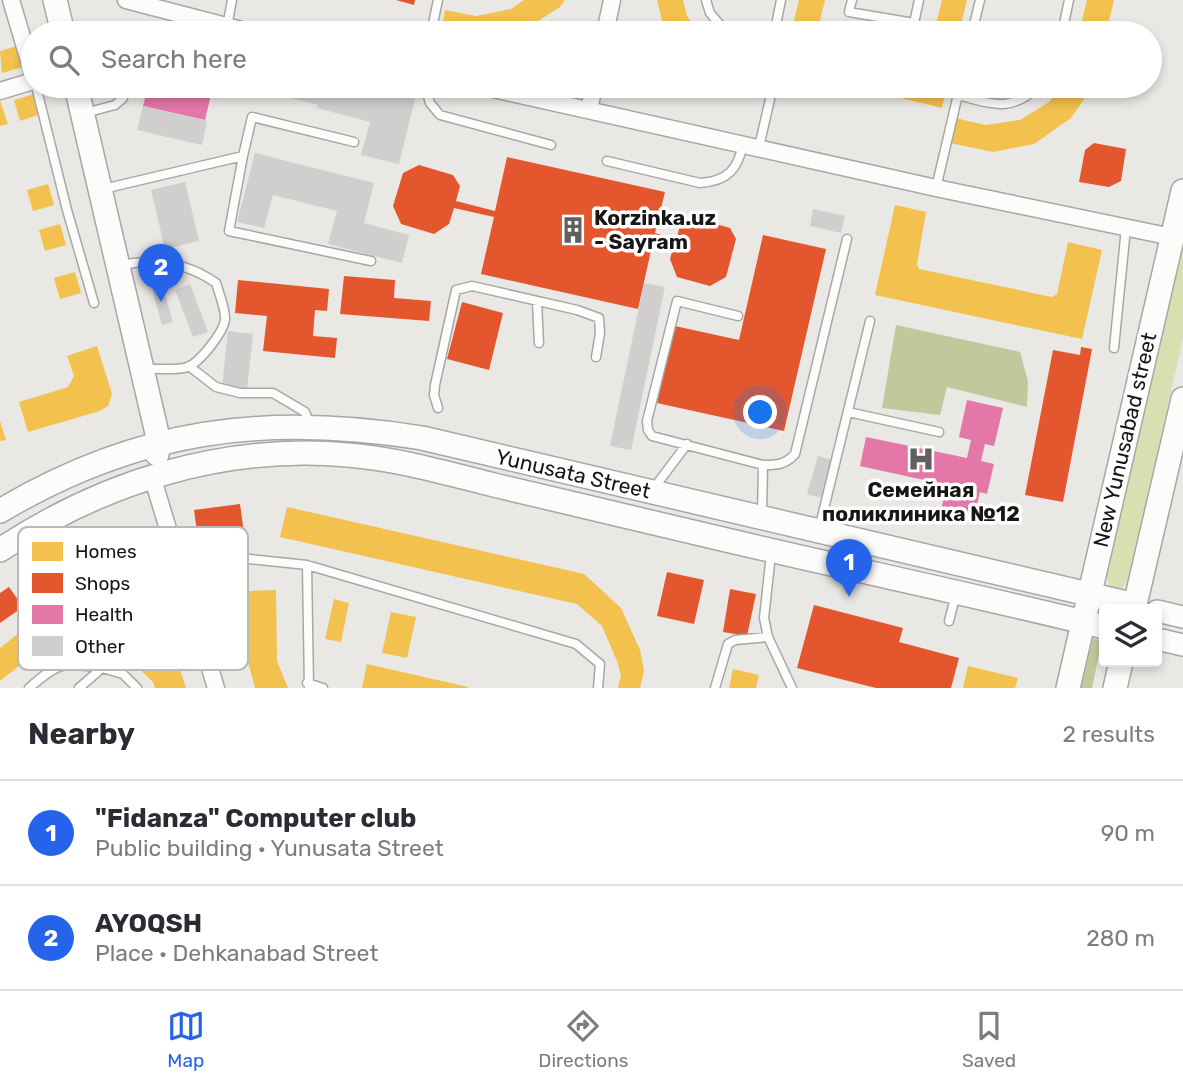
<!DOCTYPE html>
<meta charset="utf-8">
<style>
body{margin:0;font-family:Rubik,sans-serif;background:#f2f2f3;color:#2b2b33}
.controls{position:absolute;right:21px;bottom:21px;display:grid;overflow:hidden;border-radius:7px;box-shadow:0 4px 10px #0003}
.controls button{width:63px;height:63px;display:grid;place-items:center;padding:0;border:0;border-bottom:2px solid #e1e1e2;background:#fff;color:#2b2b33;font:35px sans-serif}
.you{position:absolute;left:761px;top:413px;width:24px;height:24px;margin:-18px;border:5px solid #fff;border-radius:50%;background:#1a73e8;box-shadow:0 0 0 10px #1a73e833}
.badge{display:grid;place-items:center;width:46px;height:46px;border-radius:50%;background:#2563eb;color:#fff;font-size:23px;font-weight:700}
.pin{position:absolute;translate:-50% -58px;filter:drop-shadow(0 2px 4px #0008)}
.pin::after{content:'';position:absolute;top:37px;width:24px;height:21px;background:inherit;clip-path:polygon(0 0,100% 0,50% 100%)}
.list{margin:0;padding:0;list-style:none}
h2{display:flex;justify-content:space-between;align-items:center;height:91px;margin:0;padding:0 28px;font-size:30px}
h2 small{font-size:23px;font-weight:400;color:#7c7c81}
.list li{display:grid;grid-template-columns:46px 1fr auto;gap:21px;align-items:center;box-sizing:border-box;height:105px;padding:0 28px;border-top:2px solid #e1e1e2}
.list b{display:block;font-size:26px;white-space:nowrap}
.list p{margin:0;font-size:23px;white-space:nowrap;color:#7c7c81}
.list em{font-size:23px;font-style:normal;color:#7c7c81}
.icon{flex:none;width:38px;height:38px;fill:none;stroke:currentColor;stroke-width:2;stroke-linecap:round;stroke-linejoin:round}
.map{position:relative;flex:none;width:1183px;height:688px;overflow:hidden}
.search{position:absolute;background:#fff;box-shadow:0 4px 10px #0003;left:21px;right:21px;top:21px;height:77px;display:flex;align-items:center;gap:18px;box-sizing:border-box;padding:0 24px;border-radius:38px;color:#7c7c81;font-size:26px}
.sheet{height:301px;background:#fff}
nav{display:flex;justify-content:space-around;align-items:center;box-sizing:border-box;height:98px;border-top:2px solid #e1e1e2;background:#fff;font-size:19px;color:#7c7c81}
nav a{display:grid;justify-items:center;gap:4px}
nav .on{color:#2563eb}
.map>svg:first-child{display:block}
</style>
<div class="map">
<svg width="1183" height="688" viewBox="0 0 1183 688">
<rect width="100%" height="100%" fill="#e9e8e5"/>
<path fill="#d6e0b1" d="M1183,248V339L1128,579L1117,596L1110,595L1107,575Z"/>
<path fill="#c0c99b" d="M896,325L1020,352L1028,381L1027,407L947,387L940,415L882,408Z
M1093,639L1102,640L1092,688H1080Z"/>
<path fill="#f2c14e" d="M524,0H565L560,7L519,33H441L445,10L476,16L511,9Z
M657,0H683L687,16L699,33H668L663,25Z
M799,0H825L817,33H791Z
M942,0H967L959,33H934Z
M1087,0H1114L1106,33H1079Z
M17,46L23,67L2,73L0,51Z
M724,86H766L765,96Z
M851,86H947L942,108Z
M1062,86H1093L1071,118L1034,144L993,152L950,143L955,118L986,125L1020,120L1049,102Z
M35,94L41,114L20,121L14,100Z
M0,101L8,124L0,126Z
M48,184L54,205L33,211L27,190Z
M895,205L926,212L917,264L919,269L1052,297L1057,294L1068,242L1102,250L1082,339L875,295Z
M60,224L66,245L45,251L39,230Z
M75,272L81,293L60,299L54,278Z
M97,346L112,394L108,406L100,411L28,432L19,402L68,387L74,376L67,356Z
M0,421L6,440L0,441Z
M287,507L584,574L621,608L640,650L644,671L640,688H618L621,675L617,661L602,626L577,604L280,537Z
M276,590L277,661L288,688H255L247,658L246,591Z
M334,599L349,603L341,642L325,639Z
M79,611L124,617L180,669L186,688H155L153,682L109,640L85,638L43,647L0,681V648L34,621Z
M391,612L416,617L407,658L382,653Z
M367,664L468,687V688H362Z
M968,666L1018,678L1015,688H963Z
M733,669L759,675L756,688H729Z"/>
<path fill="#e4572e" d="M396,0H415L414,5Z
M1094,143L1126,149L1121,181L1109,187L1079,182L1085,150Z
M507,157L665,192L655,233L676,239L680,226L695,218L730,228L736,239L726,277L710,286L677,277L670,259L672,252L652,246L638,309L481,274L494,217L454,208L449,224L434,234L401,224L393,206L403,173L419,165L453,175L460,186L456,201L495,211Z
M763,235L826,249L784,431L657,403L675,326L739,340Z
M344,276L395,280L394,298L431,301L429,321L340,314Z
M238,280L329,289L327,311L315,310L313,336L337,338L335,358L263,351L267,316L235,313Z
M462,302L503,313L489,370L447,359Z
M1081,347L1092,349L1063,502L1025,495L1053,350L1080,355Z
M240,504L244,533L198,539L194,510Z
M667,572L704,580L694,624L657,616Z
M9,587L23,607L0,623V593Z
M730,589L756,594L747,636L723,632Z
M814,605L903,628L899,642L959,658L951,688H876L797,668Z"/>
<path fill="#e377a8" d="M148,86H213L205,120L143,106Z
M967,400L1003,408L994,446L985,444L981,461L994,464L987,494L980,492L974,517L941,510L947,485L860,466L866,437L967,458L971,440L959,437Z"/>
<path fill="#d0cfce" d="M265,86H366L415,99L399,164L361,155L370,122L317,108L318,105L264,91Z
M143,106L207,121L202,145L137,130Z
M255,153L374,183L364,223L409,235L402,263L328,244L337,211L273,195L264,228L237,222Z
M185,182L199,241L165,249L151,190Z
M813,209L845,216L841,233L810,226Z
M160,278L173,322L162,325L150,281Z
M644,283L665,287L631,450L610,446Z
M190,284L208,332L193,337L175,290Z
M228,331L253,334L247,390L222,387Z
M818,456L833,460L822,498L807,494Z"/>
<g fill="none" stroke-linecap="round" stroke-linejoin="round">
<defs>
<path id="service" d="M706,0L710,13L727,33
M852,0L849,12L914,23L919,0
M227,27L232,0
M431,33L438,0
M777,33L776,25L781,0
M972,33L980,0
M1062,33L1069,0
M36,86L67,210L94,303
M425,86L430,103L440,115L551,145
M957,95C992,103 1009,114 1039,86
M85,113L115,105L123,98L121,86
M759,147L773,86
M243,156L252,117L354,142
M607,161L700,183C728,181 738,169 743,144
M936,188L960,86
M103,189L243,156L229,231L371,261
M121,265C155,258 188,263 216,283C219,293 226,310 225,320C223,333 200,362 188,367C176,371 157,368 144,369
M537,302L539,343
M738,316L677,301L647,421L648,430L652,436L763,465C777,465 785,465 795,454L847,239
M1114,348L1126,228
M189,366L216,387L240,393H273L305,412L310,425
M438,408L434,395L435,385L456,290L472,286L577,310L599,318L600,333L596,357
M848,412L939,432
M654,488L687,444
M762,515L763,465
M819,529L870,321
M771,554L764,618L768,637L792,688
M180,572L250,559L307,565
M949,621L956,594
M307,683L323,688
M29,688C60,661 62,663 102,668
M79,688L102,668L123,674L137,688
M309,688L307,565L576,644L600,664L598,688
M715,688L728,644L735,640L768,637"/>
<path id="minor" d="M11,0L33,74
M126,0L253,33
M605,33L612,0
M480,86L936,188L1172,237
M0,91L33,81
M589,110L594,86
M152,476L216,688"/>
<path id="tertiary" d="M1157,611L1183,617
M1157,639L1183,645"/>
<path id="secondary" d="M55,0L63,33
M76,86L159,442L157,454
M0,511C138,429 265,413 422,438L1135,605
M0,550C103,482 223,444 348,455C398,459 446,473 494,485C563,501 632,518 701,534C835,566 970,594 1104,627
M1134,609L1183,399
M1068,688L1183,191
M1115,688L1121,662"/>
</defs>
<use href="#service" stroke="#a8a7a5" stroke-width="11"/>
<use href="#minor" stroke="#a8a7a5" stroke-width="19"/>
<use href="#tertiary" stroke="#a8a7a5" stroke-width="24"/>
<use href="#secondary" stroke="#a8a7a5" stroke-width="26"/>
<use href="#service" stroke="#fcfcfb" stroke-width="8"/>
<use href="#minor" stroke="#fcfcfb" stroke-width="16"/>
<use href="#tertiary" stroke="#fcfcfb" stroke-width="21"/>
<use href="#secondary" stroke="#fcfcfb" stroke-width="23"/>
</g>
<defs>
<symbol id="building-bare" viewBox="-9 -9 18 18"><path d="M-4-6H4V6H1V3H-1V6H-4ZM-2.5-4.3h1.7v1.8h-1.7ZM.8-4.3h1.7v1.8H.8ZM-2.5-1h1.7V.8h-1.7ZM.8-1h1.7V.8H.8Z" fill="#60605d" stroke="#fff" stroke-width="2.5" paint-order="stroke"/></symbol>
<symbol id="hospital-bare" viewBox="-9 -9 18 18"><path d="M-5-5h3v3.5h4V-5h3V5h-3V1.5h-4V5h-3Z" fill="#60605d" stroke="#fff" stroke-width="2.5" paint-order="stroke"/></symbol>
</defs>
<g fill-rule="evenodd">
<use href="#building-bare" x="554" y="211" width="38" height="38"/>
<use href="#hospital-bare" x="902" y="440" width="38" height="38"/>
</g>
<g text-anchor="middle" stroke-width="7" stroke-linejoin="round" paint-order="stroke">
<g font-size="21" font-weight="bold" fill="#171614" stroke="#fff" text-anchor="start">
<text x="594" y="225">Korzinka.uz<tspan x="594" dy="24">- Sayram</tspan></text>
<text x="921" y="497" text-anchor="middle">Семейная<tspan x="921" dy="24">поликлиника №12</tspan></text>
</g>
<g font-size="21" fill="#171614" stroke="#fff">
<text transform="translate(1125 440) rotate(-77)" y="7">New Yunusabad street</text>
<text transform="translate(573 474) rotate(13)" y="7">Yunusata Street</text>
</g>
</g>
<rect x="18" y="527" width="230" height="143" rx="10" fill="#fff" stroke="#b9b9b8" stroke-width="2"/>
<rect x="32" y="542" width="31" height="19" fill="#f2c14e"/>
<rect x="32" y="573" width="31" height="20" fill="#e4572e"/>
<rect x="32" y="605" width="31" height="19" fill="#e377a8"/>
<rect x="32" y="636" width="31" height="20" fill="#d0cfce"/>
<g font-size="19" fill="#171614">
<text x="75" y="558">Homes</text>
<text x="75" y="590">Shops</text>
<text x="75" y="621">Health</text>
<text x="75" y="653">Other</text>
</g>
</svg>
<div class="controls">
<button><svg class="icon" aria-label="layers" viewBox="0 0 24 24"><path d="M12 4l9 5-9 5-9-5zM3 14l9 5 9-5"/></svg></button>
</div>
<div class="you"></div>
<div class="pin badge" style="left:849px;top:597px">1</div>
<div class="pin badge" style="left:161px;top:302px">2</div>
<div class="search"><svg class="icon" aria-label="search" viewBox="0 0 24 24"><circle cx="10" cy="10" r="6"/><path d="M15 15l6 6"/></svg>Search here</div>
</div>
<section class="sheet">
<h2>Nearby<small>2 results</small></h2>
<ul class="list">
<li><span class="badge">1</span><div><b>&quot;Fidanza&quot; Computer club</b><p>Public building · Yunusata Street</p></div><em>90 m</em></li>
<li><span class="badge">2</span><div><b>AYOQSH</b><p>Place · Dehkanabad Street</p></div><em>280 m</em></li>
</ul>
</section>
<nav>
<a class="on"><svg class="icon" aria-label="map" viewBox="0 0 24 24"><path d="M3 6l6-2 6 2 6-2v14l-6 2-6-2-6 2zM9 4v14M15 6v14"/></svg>Map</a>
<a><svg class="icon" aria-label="directions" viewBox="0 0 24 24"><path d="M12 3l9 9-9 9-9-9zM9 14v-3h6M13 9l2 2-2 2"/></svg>Directions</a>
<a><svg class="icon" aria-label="saved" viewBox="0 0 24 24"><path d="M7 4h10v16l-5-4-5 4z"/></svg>Saved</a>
</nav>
